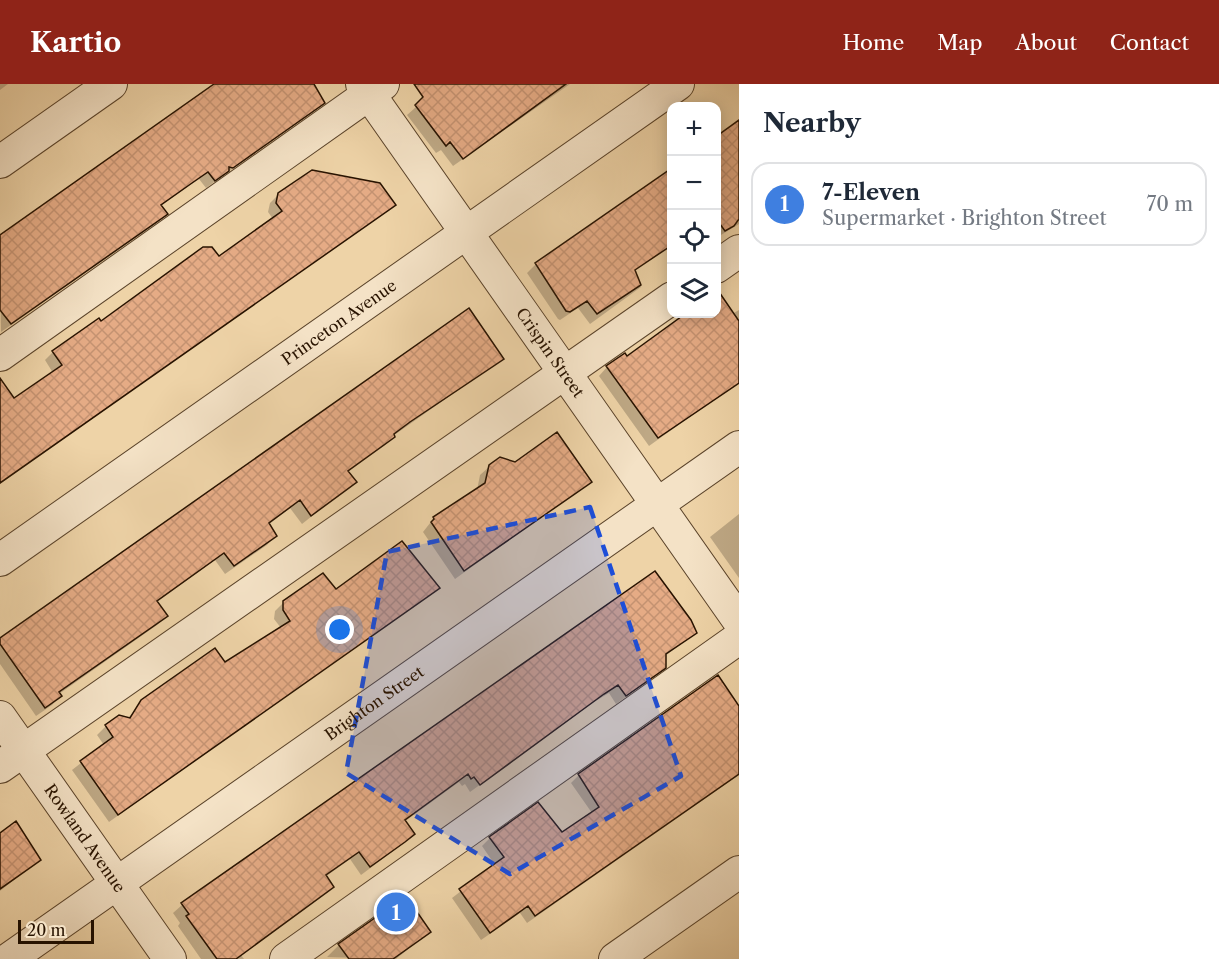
<!DOCTYPE html>
<meta charset="utf-8">
<style>
body{margin:0;font-family:"Libre Caslon Text",serif;background:#f6f6f7;color:#1f2937}
.controls{position:absolute;right:18px;top:18px;display:grid;overflow:hidden;border-radius:12px;box-shadow:0 3px 15px #0003}
.controls button{width:54px;height:54px;display:grid;place-items:center;padding:0;border:0;border-bottom:2px solid #e0e1e3;background:#fff;color:#1f2937;font:30px sans-serif}
.scale{position:absolute;left:18px;bottom:15px;width:76px;box-sizing:border-box;padding-left:6px;border:3px solid #281300;border-top:0;font-size:16px;line-height:21px;white-space:nowrap;color:#281300;-webkit-text-stroke:4px #f4e2c6;paint-order:stroke}
.you{position:absolute;left:340px;top:546px;width:21px;height:21px;margin:-15px;border:4px solid #fff;border-radius:50%;background:#1a73e8;box-shadow:0 0 0 9px #1a73e833}
.badge{display:grid;place-items:center;width:39px;height:39px;border-radius:50%;background:#8f2418;color:#fff;font-size:20px;font-weight:700}
.pin{position:absolute;translate:-50% -50%;border:3px solid #fff;box-shadow:0 2px 6px #0006}
.list{margin:0;padding:0;list-style:none}
h2{display:flex;justify-content:space-between;align-items:center;height:78px;margin:0;padding:0 24px;font-size:26px}
h2 small{font-size:20px;font-weight:400;color:#747a83}
.list li{display:grid;grid-template-columns:39px 1fr auto;gap:18px;align-items:center;box-sizing:border-box;height:84px;margin:0 12px 12px;padding:0 12px;border:2px solid #e0e1e3;border-radius:18px}
.list b{display:block;font-size:22px;white-space:nowrap}
.list p{margin:0;font-size:20px;white-space:nowrap;color:#747a83}
.list em{font-size:20px;font-style:normal;color:#747a83}
.icon{flex:none;width:33px;height:33px;fill:none;stroke:currentColor;stroke-width:2;stroke-linecap:round;stroke-linejoin:round}
.map{position:relative;flex:none;width:739px;height:875px;overflow:hidden}
header{display:flex;align-items:center;gap:36px;box-sizing:border-box;height:84px;padding:0 30px;background:#8f2418;color:#fff}
header strong{font-size:28px}
nav{display:flex;gap:33px;margin-inline-start:auto;font-size:21px}
main{display:flex}
aside{flex:1;background:#fff}
.map>svg:first-child{display:block}
</style>
<header>
<strong>Kartio</strong>
<nav><a>Home</a><a>Map</a><a>About</a><a>Contact</a></nav>
</header>
<main>
<div class="map">
<svg width="739" height="875" viewBox="0 0 739 875">
<defs>
<pattern id="building-cross-hatch" width="8" height="8" patternUnits="userSpaceOnUse" patternTransform="scale(1.5)"><rect width="8" height="8" fill="#e5ab85"/><path d="M0 0l8 8M0 8l8-8" fill="none" stroke="#c49271"/></pattern>
</defs>
<rect width="100%" height="100%" fill="#eed3a7"/>
<filter id="stains"><feTurbulence type="fractalNoise" baseFrequency=".00333" numOctaves="4"/><feColorMatrix values="0 0 0 0 .2 0 0 0 0 .09 0 0 0 0 .02 0 0 0 .5 -.17"/></filter>
<radialGradient id="worn" r=".72"><stop offset=".6" stop-color="#630" stop-opacity="0"/><stop offset="1" stop-color="#630" stop-opacity=".3"/></radialGradient>
<path fill="#0003" d="M0,0H8L0,6Z
M218,0H312L323,19L206,104L199,95L160,122L166,130L157,139L1,248L0,152Z
M442,0H570L453,82L441,66L436,69L407,31Z
M739,38V140L716,154V53Z
M279,110L394,121L0,400V326L53,289L45,276L53,268L101,240L219,174L273,135L268,128L270,119Z
M658,168L634,187V193L641,203L590,240L578,224L560,236L558,235L527,189L536,180Z
M718,210L732,230L739,226V298L649,362L599,292L607,283L627,274L690,230H716Z
M502,275L393,352L385,361L347,388L355,398L302,440L290,424L268,441L275,452L267,461L225,490L215,476L157,518L166,532L157,541L59,610L60,612L52,621L36,632L0,580V556Z
M490,382L590,398L455,495L423,448L434,434L477,406L480,391Z
M739,430V494L710,453Z
M655,489L695,549L664,573V583L655,592L616,620L609,609L594,618L470,708L465,700L462,702L459,698L404,738L413,750L404,759L361,791L350,775L325,793L332,803L246,867L241,871L244,875H201L178,842L180,839L173,829L182,821Z
M438,504L109,738L72,686L104,661L97,651L106,642L127,635L142,618L225,580L281,544L274,535L275,527L284,518L336,507Z
M739,622V691L527,839L520,829L481,856L452,814L495,781L482,762L490,754L561,750L592,729L571,699L579,691Z
M0,751L39,776L0,807Z
M429,848L396,875L327,873L339,861Z"/>
<path fill="url(#building-cross-hatch)" stroke="#281300" stroke-width="1.5" d="M214,0H314L325,19L233,84L229,83V87L215,97L208,88L192,99L161,121L168,130L11,240L0,226V151Z
M414,0H566L463,75L450,58L446,62L415,21L423,13Z
M739,36V135L734,142L725,147L717,136V52Z
M672,84V161L635,186L641,201L597,230L587,217L570,228L566,227L535,179Z
M312,86L380,99L396,121L0,399V294L14,314L62,281L52,267L99,234L101,237L203,163H212L219,172L282,127L276,119L278,109Z
M717,205L739,237V299L658,354L606,282L625,269L627,272L685,230H717Z
M469,224L504,275L410,338L394,350L395,353L348,387L357,398L311,432L300,416L269,439L277,452L234,482L224,469L157,517L168,532L59,608L62,612L45,624L0,560V554Z
M557,348L592,398L464,487L431,438L434,435L433,433L485,399L489,381L500,373L515,378Z
M402,457L440,504L118,731L80,677L113,653L105,641L119,631L130,634L141,616L215,564L225,578L290,537L283,526V517L323,489L336,505Z
M655,487L691,536L697,549L666,570V584L626,612L618,601L604,610L480,701L474,693L471,695L468,690L405,736L415,750L405,758L370,783L359,768L326,791L334,803L236,875H217L186,832L189,830L181,819Z
M718,591L739,622V690L535,832L528,822L490,849L459,805L504,773L489,753L538,718L562,748L599,723L578,690Z
M16,737L41,776L0,805V749Z
M406,812L431,848L393,875H349L338,860Z"/>
<g fill="none" stroke-linecap="round" stroke-linejoin="round">
<defs>
<g id="minor">
<path id="s1" d="M362,0L739,537"/>
<path d="M0,78L111,0"/>
<path d="M716,183L739,167"/>
<path d="M0,271L383,0"/>
<path id="s2" d="M0,476L678,0"/>
<path id="s3" d="M0,633L170,875"/>
<path d="M0,683L672,214"/>
<path id="s4" d="M9,875L739,363"/>
<path d="M286,875L739,554"/>
<path d="M615,875L739,788"/>
</g>
</defs>
<use href="#minor" stroke="#5a432a" stroke-width="34"/>
<use href="#minor" stroke="#f4e2c6" stroke-width="32"/>
</g>
<path fill="#1d4ed8" fill-opacity="0.2" stroke="#1d4ed8" stroke-width="4.5" stroke-dasharray="12 8" stroke-linejoin="round" d="M590,423L681,692L510,790L346,689L387,468Z"/>
<g text-anchor="middle" stroke-width="4.5" stroke-linejoin="round" paint-order="stroke">
<g font-size="16" fill="#281300" stroke="#f4e2c6">
<text dy="6" stroke="none"><textPath href="#s2" startOffset="414">Princeton Avenue</textPath></text>
<text dy="6" stroke="none"><textPath href="#s1" startOffset="328">Crispin Street</textPath></text>
<text dy="6" stroke="none"><textPath href="#s4" startOffset="446">Brighton Street</textPath></text>
<text dy="6" stroke="none"><textPath href="#s3" startOffset="148">Rowland Avenue</textPath></text>
</g>
</g>
<rect width="100%" height="100%" filter="url(#stains)"/>
<rect width="100%" height="100%" fill="url(#worn)"/>
</svg>
<div class="controls">
<button>+</button>
<button>−</button>
<button><svg class="icon" aria-label="locate" viewBox="0 0 24 24"><circle cx="12" cy="12" r="6"/><path d="M12 2v4M12 18v4M2 12h4M18 12h4"/></svg></button>
<button><svg class="icon" aria-label="layers" viewBox="0 0 24 24"><path d="M12 4l9 5-9 5-9-5zM3 14l9 5 9-5"/></svg></button>
</div>
<div class="scale">20 m</div>
<div class="you"></div>
<div class="pin badge" style="left:396px;top:828px;background:#3f7fe0">1</div>
</div>
<aside>
<h2>Nearby<small></small></h2>
<ul class="list">
<li><span class="badge" style="background:#3f7fe0">1</span><div><b>7-Eleven</b><p>Supermarket · Brighton Street</p></div><em>70 m</em></li>
</ul>
</aside>
</main>
